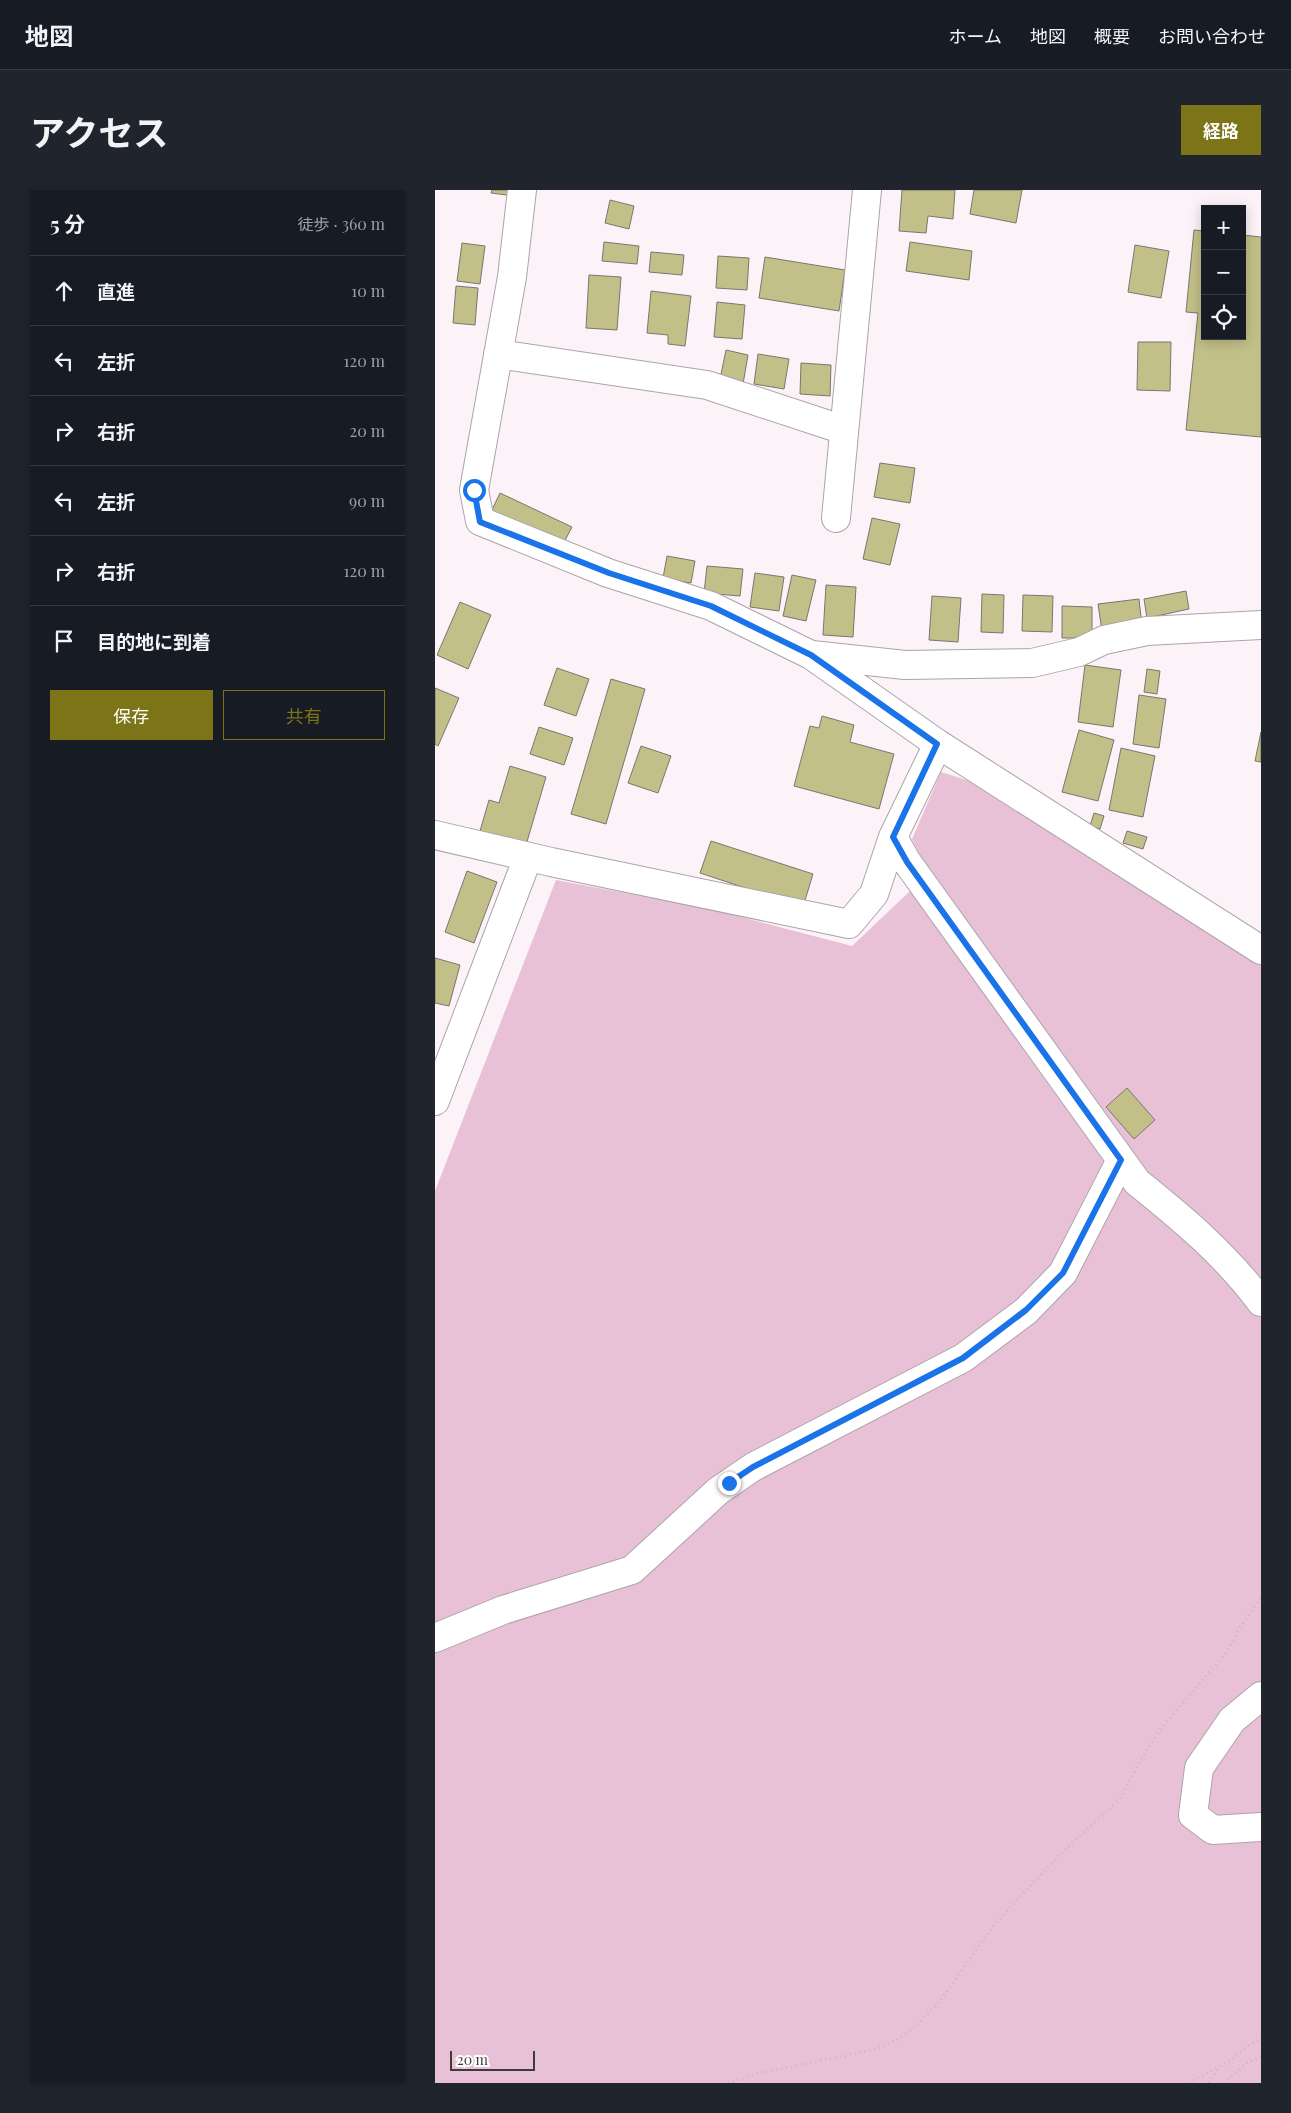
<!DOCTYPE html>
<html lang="ja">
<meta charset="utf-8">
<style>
body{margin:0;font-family:"Playfair Display","Noto Sans JP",serif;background:#20242c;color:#f1f3f6}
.controls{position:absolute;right:15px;top:15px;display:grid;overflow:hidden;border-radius:0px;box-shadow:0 2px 12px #0003}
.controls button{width:45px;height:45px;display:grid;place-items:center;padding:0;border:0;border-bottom:1px solid #363941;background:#171b24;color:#f1f3f6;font:25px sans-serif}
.scale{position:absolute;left:15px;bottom:12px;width:85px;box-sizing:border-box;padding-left:5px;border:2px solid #3f3b3d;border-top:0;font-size:14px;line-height:18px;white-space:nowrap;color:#3f3b3d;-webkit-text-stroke:4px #fff;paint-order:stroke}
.stop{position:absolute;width:15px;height:15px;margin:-11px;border:4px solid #1a73e8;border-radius:50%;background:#fff}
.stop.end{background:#1a73e8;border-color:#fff;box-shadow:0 1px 5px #0008}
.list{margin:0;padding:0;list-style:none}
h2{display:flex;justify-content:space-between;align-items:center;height:65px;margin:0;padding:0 20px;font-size:21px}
h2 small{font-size:16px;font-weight:400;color:#9ea1a6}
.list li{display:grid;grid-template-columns:32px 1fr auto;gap:15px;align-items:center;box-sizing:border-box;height:70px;padding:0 20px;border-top:1px solid #363941}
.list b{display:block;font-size:19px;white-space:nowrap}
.list em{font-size:16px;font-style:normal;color:#9ea1a6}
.actions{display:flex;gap:10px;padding:15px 20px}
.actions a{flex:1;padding:11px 0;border:1px solid #7c7416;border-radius:0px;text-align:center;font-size:18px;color:#7c7416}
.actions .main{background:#7c7416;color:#fff}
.icon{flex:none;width:28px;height:28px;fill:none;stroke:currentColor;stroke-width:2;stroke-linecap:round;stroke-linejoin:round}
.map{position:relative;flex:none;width:826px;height:1893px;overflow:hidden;border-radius:0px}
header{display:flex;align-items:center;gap:30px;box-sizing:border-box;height:70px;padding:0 25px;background:#171b24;border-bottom:1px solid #363941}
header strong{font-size:24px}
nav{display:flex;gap:28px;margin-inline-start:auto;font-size:18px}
.intro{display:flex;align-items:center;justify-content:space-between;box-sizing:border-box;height:120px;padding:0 30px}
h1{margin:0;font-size:35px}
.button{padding:12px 22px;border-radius:0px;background:#7c7416;color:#fff;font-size:18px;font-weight:700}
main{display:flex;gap:30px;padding:0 30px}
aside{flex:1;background:#171b24;border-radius:0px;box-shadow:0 2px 12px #0003}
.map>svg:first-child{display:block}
</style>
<header>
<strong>地図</strong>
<nav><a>ホーム</a><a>地図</a><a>概要</a><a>お問い合わせ</a></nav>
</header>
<div class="intro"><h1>アクセス</h1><a class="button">経路</a></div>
<main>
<aside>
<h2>5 分<small>徒歩 · 360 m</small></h2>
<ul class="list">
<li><svg class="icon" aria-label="ahead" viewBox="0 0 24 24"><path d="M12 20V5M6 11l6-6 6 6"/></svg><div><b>直進</b></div><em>10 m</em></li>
<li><svg class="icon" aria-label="left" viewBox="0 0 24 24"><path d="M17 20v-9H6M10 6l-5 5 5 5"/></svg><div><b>左折</b></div><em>120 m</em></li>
<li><svg class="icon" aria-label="right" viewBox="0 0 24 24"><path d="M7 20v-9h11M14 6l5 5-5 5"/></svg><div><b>右折</b></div><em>20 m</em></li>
<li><svg class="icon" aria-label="left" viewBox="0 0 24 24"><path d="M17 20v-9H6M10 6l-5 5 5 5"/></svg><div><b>左折</b></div><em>90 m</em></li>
<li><svg class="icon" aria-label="right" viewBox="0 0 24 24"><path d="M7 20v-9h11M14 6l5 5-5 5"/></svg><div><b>右折</b></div><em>120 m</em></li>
<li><svg class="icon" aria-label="arrive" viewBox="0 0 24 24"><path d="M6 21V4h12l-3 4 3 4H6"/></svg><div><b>目的地に到着</b></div></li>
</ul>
<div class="actions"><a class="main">保存</a><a>共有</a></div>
</aside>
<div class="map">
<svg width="826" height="1893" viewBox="0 0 826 1893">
<rect width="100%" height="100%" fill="#fcf3f8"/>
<path fill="#e8c1d7" d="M506,582L538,592L826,775V1893H0V1001L121,690L276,719L417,756L494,683L477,649Z"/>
<path fill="#c3bf88" stroke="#777770" d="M57,0H80V6L56,3Z
M467,0H520L518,29L493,26L491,43L464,41Z
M539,0H587L581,33L535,24Z
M175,10L199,16L194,39L170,33Z
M759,40L770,41V146H807V45L826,47V247L751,240L763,123L751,122Z
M169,52L204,56L202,74L167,71Z
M475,52L537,61L534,90L471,81Z
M27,53L50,56L45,94L22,91Z
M700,55L734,61L726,108L693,102Z
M216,62L249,65L247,85L214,82Z
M283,66L314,68L312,100L281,98Z
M330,67L410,80L404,121L324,108Z
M154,85L186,87L182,140L151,138Z
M21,96L43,98L40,135L18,133Z
M216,101L256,106L250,156L233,154V145L212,143Z
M282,112L310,115L307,149L279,147Z
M703,152H736L735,201L702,200Z
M291,160L313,165L308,194L285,189Z
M323,164L354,169L349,199L319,194Z
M366,173L396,175L395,206L365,204Z
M445,273L480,278L475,313L439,307Z
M65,303L137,337L125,360L54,326Z
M437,328L465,334L455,375L428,369Z
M232,366L260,371L256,393L228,388Z
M272,376L308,379L305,406L269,403Z
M320,383L349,387L344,421L315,417Z
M357,385L381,390L371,431L348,426Z
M391,395L421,397L418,447L388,445Z
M751,401L754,419L712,428L709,409Z
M547,404L569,405L568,443L546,442Z
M588,405L618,406L617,442L587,441Z
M497,406L526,408L523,452L494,450Z
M704,409L707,436L667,441L663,414Z
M25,412L56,425L33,479L2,465Z
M627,416L657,417V448H627Z
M650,475L686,480L678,537L643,532Z
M122,478L154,489L141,526L109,515Z
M712,479L725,481L722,504L709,502Z
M176,489L210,499L171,634L136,624Z
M0,498L24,508L3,556L0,554Z
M704,505L731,509L724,558L698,554Z
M387,526L419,535L415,552L459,564L444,619L359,596L375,536L384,538Z
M104,537L138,548L129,575L95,564Z
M644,540L679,550L663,611L627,602Z
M826,542V572L820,571Z
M206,556L236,566L223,603L193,593Z
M686,558L720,566L708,627L674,620Z
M75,576L111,587L91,655L45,641L54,610L64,613Z
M659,623L669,626L665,639L655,636Z
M692,641L712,647L708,659L688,653Z
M276,651L378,684L368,717L265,683Z
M32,681L62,692L39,753L10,742Z
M0,768L25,775L14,816L0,813Z
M692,898L720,930L699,949L671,917Z"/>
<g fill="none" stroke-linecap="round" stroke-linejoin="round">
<defs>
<path id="minor" d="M87,0L77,87L39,300L45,331L173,383L276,416L376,465L503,554L826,760
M63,164L272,195L409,240
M401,328L432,0
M377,465L470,475L597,473L644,462L669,450L712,441L826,435
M0,645L116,672L414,734L439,704L458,647L503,554
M458,647L472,672L702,992C748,1029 790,1064 826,1112
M0,911L93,667
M0,1448L68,1420L197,1380L283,1301L318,1277L528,1168L591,1121L628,1083L686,970
M826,1506L797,1530L764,1578L758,1625L778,1640L826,1637"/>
</defs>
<use href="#minor" stroke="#aca4a8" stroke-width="30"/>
<path stroke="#c2bbbf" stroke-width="3" stroke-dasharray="1 4" stroke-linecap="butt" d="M293,1893L321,1884L438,1860L462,1850L480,1837L505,1811L558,1736L626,1663L685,1609L704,1573L726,1538L792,1462L802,1442L826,1407
M754,1893L799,1868L813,1856L826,1848
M774,1893L783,1879
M789,1893L813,1872L826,1867"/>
<use href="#minor" stroke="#fff" stroke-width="28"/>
</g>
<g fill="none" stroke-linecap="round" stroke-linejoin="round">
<path stroke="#1a73e8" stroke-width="6" d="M39,300L45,332L174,383L276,416L376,465L502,554L458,647L472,672L686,970L628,1083L591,1120L528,1168L318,1277L294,1293"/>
</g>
</svg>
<div class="controls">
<button>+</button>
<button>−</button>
<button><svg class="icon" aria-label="locate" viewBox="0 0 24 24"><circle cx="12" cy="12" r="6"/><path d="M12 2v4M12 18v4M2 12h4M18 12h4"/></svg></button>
</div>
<div class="scale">20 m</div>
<div class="stop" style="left:39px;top:300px"></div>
<div class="stop end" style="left:294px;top:1293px"></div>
</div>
</main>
